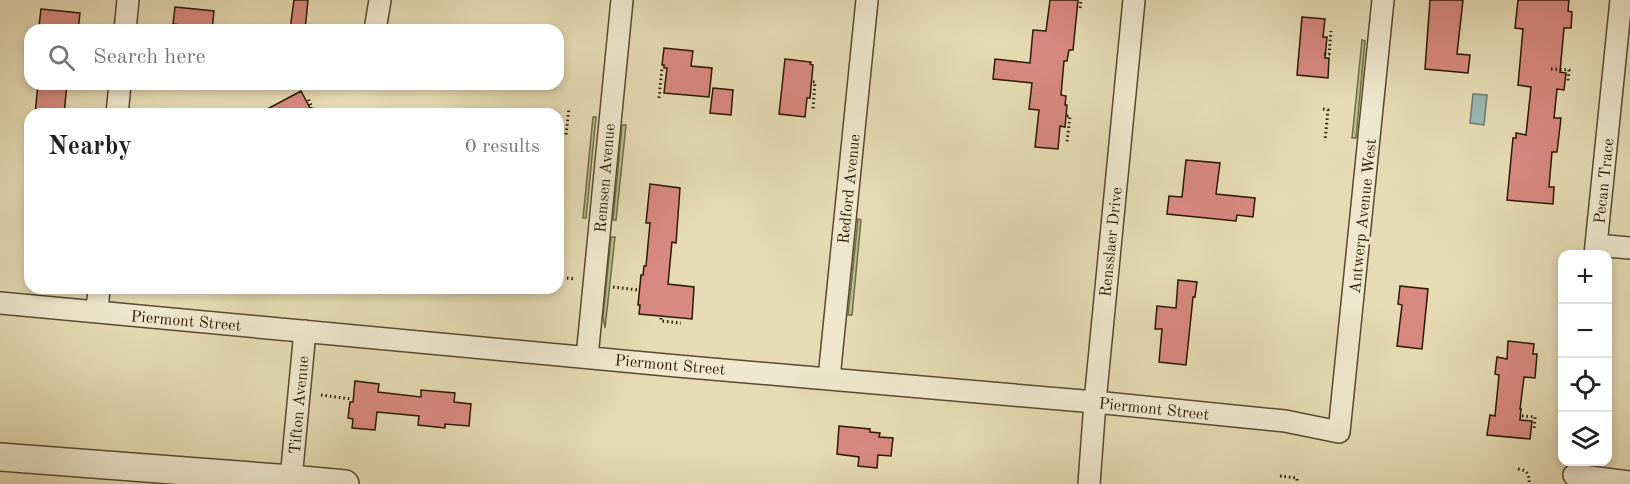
<!DOCTYPE html>
<meta charset="utf-8">
<style>
body{margin:0;font-family:"Old Standard TT",serif;background:#f2f2f2;color:#202124}
.controls{position:absolute;right:18px;bottom:18px;display:grid;overflow:hidden;border-radius:12px;box-shadow:0 3px 9px #0003}
.controls button{width:54px;height:54px;display:grid;place-items:center;padding:0;border:0;border-bottom:2px solid #e0e0e0;background:#fff;color:#202124;font:30px sans-serif}
.list{margin:0;padding:0;list-style:none}
h2{display:flex;justify-content:space-between;align-items:center;height:78px;margin:0;padding:0 24px;font-size:26px}
h2 small{font-size:20px;font-weight:400;color:#757577}
.icon{flex:none;width:33px;height:33px;fill:none;stroke:currentColor;stroke-width:2;stroke-linecap:round;stroke-linejoin:round}
.map{position:relative;flex:none;width:1630px;height:484px;overflow:hidden}
.search{position:absolute;background:#fff;box-shadow:0 3px 9px #0003;left:24px;top:24px;width:540px;height:66px;display:flex;align-items:center;gap:15px;box-sizing:border-box;padding:0 21px;border-radius:18px;color:#757577;font-size:22px}
.panel{position:absolute;background:#fff;box-shadow:0 3px 9px #0003;left:24px;top:108px;width:540px;height:186px;border-radius:18px}
.map>svg:first-child{display:block}
</style>
<div class="map">
<svg width="1630" height="484" viewBox="0 0 1630 484">
<rect width="100%" height="100%" fill="#e6dbb4"/>
<filter id="stains"><feTurbulence type="fractalNoise" baseFrequency=".00333" numOctaves="4"/><feColorMatrix values="0 0 0 0 .2 0 0 0 0 .09 0 0 0 0 .02 0 0 0 .5 -.17"/></filter>
<radialGradient id="worn" r=".72"><stop offset=".6" stop-color="#630" stop-opacity="0"/><stop offset="1" stop-color="#630" stop-opacity=".3"/></radialGradient>
<path fill="#b7c08c" stroke="#706c46" stroke-width="1.5" d="M1362,40L1365,41L1356,138H1352Z
M593,117H596L586,218H583Z
M622,125H626L616,220H613Z
M858,219L861,220L852,315H848Z
M611,237H615L605,328L603,317Z"/>
<path fill="#99b9b6" stroke="#6d796e" stroke-width="1.5" d="M1473,94L1487,95L1484,125L1470,123Z"/>
<path fill="#d88980" stroke="#2a1801" stroke-width="1.5" d="M294,0H308L305,30H290Z
M1050,0H1078L1073,50H1069L1067,61H1064L1061,95L1066,96L1065,105H1067L1065,127L1060,126L1058,149L1035,147L1039,110L1029,109L1032,83L993,79L995,59L1030,63L1033,30L1046,31Z
M1430,0H1463L1457,54L1470,55L1468,73L1425,69Z
M1518,0H1569L1568,11L1572,12L1571,28H1564L1560,72L1566,73L1564,90L1557,89L1554,118H1561L1557,152H1552L1549,187H1554L1553,204L1507,200L1513,138H1516V133L1526,135L1531,87L1518,85L1523,29L1515,28Z
M175,7L214,11L212,30H187L188,26L173,24Z
M41,9L80,13L78,30H50V28L39,26Z
M1302,17L1325,19L1323,37H1327L1325,58H1329L1328,78L1297,75Z
M664,48L693,51L691,66L712,68L709,97L664,93L667,68H664V65H662Z
M785,59L811,62L810,64L813,65L810,98H807L805,117L779,114Z
M38,84H67L64,114H35Z
M713,88L733,90L731,115L710,113Z
M301,91L310,108L300,114H258Z
M1186,160L1220,163L1216,194L1255,198L1253,217L1237,215L1236,221L1167,214L1169,196L1182,197Z
M650,184L680,188L676,243L672,242L668,284L694,287L692,319L639,314L640,305H638L641,275H643L644,266H646L650,223H646Z
M1178,280L1197,282L1195,297H1193L1186,365L1159,362L1162,329H1155L1157,306L1176,308Z
M1400,286L1428,289L1422,349L1397,346L1402,305L1398,304Z
M1508,341L1534,344L1533,354H1537L1535,378L1524,377L1520,409H1521L1520,420L1532,421L1530,439L1487,435L1490,415L1495,416L1499,375L1495,374L1497,357L1507,359Z
M355,381L379,384L378,392L421,397V390L455,393L454,402L471,404L469,426L445,424V428L418,425L419,416L377,412L375,430L352,428L353,419L348,418L350,402H353Z
M839,426L870,429V432L880,433L879,437L893,438L891,456L878,455L877,468L858,466L859,457L837,454Z"/>
<g fill="none" stroke-linecap="round" stroke-linejoin="round">
<defs>
<path id="minor" d="M125,30L128,0
M375,30L380,0
M117,114L120,84
M1596,245L1630,248
M1595,255L1621,0
M0,303L677,366L1095,402L1285,421L1339,432L1383,0
M97,312L99,288
M587,357L622,0
M829,378L867,0
M1574,475L1630,482
M291,479L305,331
M1089,484L1095,402L1134,0"/>
<path id="tertiary" d="M0,457L291,479L345,484"/>
</defs>
<use href="#minor" stroke="#59492e" stroke-width="24"/>
<use href="#tertiary" stroke="#59492e" stroke-width="30"/>
<path stroke="#2a1801" stroke-width="3" stroke-dasharray="1.5 3" stroke-linecap="butt" d="M1080,8L1081,0
M310,30L311,22
M1324,54H1329L1331,31
M1551,69L1569,70L1568,81
M813,82H815L813,109
M659,98L662,68
M1323,109L1328,110L1325,141
M307,111L312,108L308,98
M1067,116H1070L1067,142
M562,135H566L569,108
M558,190H560L558,204
M558,277L575,279
M613,287L638,290
M313,288L328,289
M357,291L383,293
M661,318V321L681,323
M321,395L351,399
M1522,416L1535,417L1534,430
M1518,469C1527,470 1530,475 1529,484
M1280,476L1297,478V482"/>
<use href="#minor" stroke="#efe8ce" stroke-width="21"/>
<use href="#tertiary" stroke="#efe8ce" stroke-width="27"/>
</g>
<g text-anchor="middle" stroke-width="4.5" stroke-linejoin="round" paint-order="stroke">
<g font-size="16" fill="#2a1801" stroke="#efe8ce">
<text transform="translate(604 178) rotate(-85)" y="6">Remsen Avenue</text>
<text transform="translate(1603 181) rotate(-84)" y="6">Pecan Trace</text>
<text transform="translate(848 189) rotate(-84)" y="6">Redford Avenue</text>
<text transform="translate(1362 216) rotate(-84)" y="6">Antwerp Avenue West</text>
<text transform="translate(1110 242) rotate(-84)" y="6">Rensslaer Drive</text>
<text transform="translate(186 320) rotate(5)" y="6">Piermont Street</text>
<text transform="translate(670 364) rotate(5)" y="6">Piermont Street</text>
<text transform="translate(298 405) rotate(-85)" y="6">Tifton Avenue</text>
<text transform="translate(1154 408) rotate(6)" y="6">Piermont Street</text>
</g>
</g>
<rect width="100%" height="100%" filter="url(#stains)"/>
<rect width="100%" height="100%" fill="url(#worn)"/>
</svg>
<div class="controls">
<button>+</button>
<button>−</button>
<button><svg class="icon" aria-label="locate" viewBox="0 0 24 24"><circle cx="12" cy="12" r="6"/><path d="M12 2v4M12 18v4M2 12h4M18 12h4"/></svg></button>
<button><svg class="icon" aria-label="layers" viewBox="0 0 24 24"><path d="M12 4l9 5-9 5-9-5zM3 14l9 5 9-5"/></svg></button>
</div>
<div class="search"><svg class="icon" aria-label="search" viewBox="0 0 24 24"><circle cx="10" cy="10" r="6"/><path d="M15 15l6 6"/></svg>Search here</div>
<section class="panel">
<h2>Nearby<small>0 results</small></h2>
<ul class="list">
</ul>
</section>
</div>
